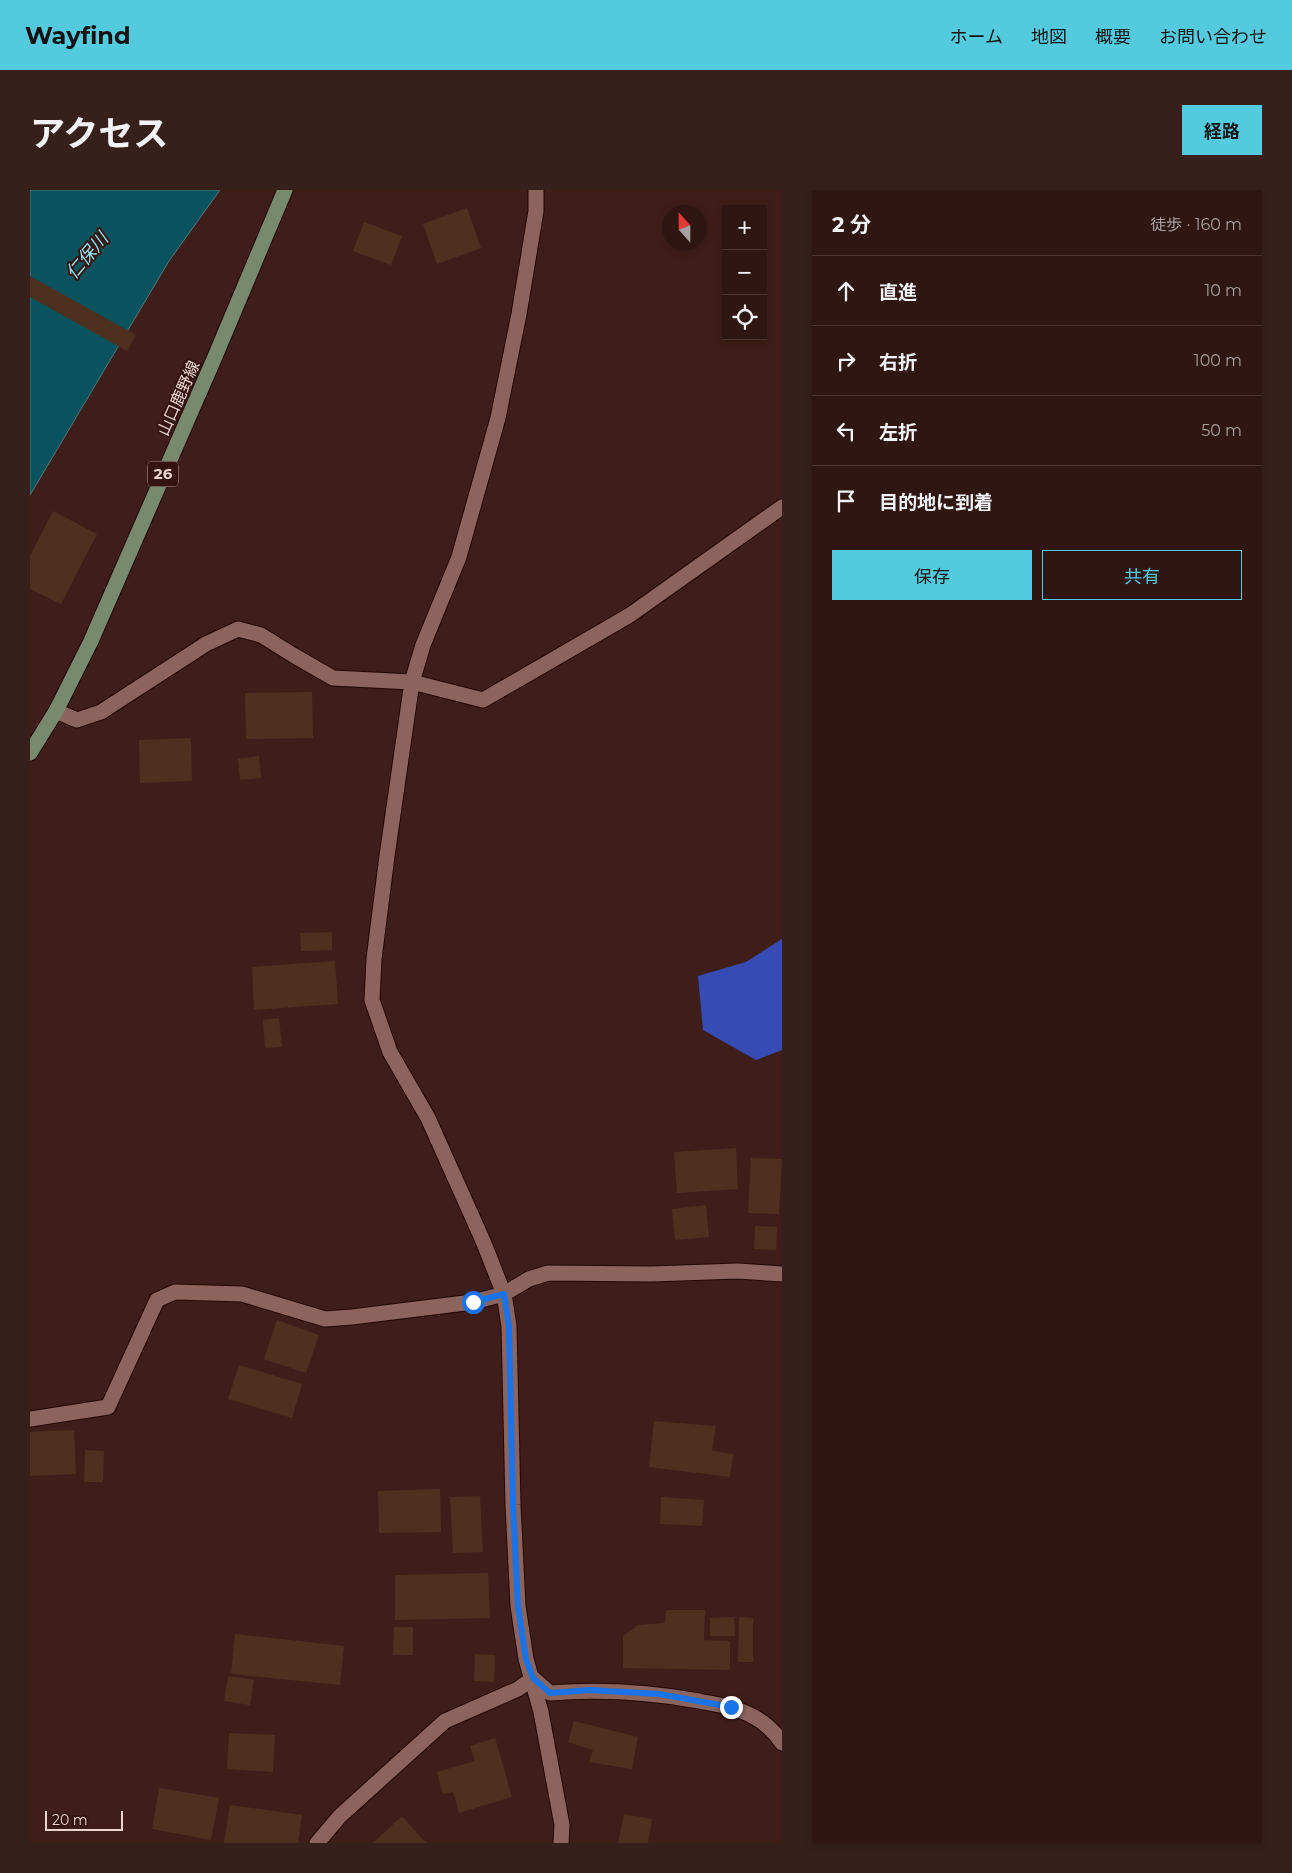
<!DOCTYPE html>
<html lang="ja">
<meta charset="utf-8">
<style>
body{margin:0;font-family:Montserrat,"Noto Sans JP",sans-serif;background:#371f1c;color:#f1f3f6}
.controls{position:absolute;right:15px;top:15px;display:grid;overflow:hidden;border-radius:0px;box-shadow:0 2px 8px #0003}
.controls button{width:45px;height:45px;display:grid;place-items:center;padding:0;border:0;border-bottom:1px solid #4a3533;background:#2f1613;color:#f1f3f6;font:25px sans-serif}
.compass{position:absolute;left:632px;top:15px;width:45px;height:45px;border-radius:50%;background:#2f1613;box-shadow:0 2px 8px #0003;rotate:339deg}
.scale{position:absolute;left:15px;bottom:12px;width:78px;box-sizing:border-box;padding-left:5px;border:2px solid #ebd4d0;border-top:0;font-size:14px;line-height:18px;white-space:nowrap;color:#ebd4d0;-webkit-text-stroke:4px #341410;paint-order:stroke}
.stop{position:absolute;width:15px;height:15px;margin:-11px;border:4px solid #1a73e8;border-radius:50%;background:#fff}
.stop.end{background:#1a73e8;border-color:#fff;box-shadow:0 1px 5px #0008}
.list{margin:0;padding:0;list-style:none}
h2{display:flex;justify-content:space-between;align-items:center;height:65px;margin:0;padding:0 20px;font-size:21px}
h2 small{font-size:16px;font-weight:400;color:#a79fa0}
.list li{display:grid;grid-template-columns:32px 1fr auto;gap:15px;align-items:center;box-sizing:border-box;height:70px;padding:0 20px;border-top:1px solid #4a3533}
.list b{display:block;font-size:19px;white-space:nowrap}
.list em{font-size:16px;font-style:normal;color:#a79fa0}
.actions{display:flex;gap:10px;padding:15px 20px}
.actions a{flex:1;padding:11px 0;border:1px solid #54cade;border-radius:0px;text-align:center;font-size:18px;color:#54cade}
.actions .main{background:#54cade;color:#111}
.icon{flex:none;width:28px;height:28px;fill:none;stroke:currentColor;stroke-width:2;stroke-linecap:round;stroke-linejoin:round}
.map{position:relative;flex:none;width:752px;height:1653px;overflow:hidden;border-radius:0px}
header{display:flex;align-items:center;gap:30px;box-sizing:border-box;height:70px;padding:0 25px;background:#54cade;color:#111}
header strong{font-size:24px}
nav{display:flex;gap:28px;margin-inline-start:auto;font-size:18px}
.intro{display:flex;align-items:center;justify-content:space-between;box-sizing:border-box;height:120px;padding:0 30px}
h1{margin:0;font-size:35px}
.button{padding:12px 22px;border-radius:0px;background:#54cade;color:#111;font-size:18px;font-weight:700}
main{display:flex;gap:30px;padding:0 30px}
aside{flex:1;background:#2f1613;border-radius:0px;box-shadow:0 2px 8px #0003}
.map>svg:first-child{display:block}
</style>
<header>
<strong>Wayfind</strong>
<nav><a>ホーム</a><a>地図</a><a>概要</a><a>お問い合わせ</a></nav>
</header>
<div class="intro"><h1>アクセス</h1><a class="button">経路</a></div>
<main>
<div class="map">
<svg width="752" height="1653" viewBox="0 0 752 1653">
<rect width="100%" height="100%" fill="#3f1e19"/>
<path fill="#364bb4" d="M752,749V860L726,870L673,840L668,786L716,772Z"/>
<path fill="#08535d" stroke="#4c7a80" d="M0,0H190L139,71L0,305Z"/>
<path fill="#4e301f" d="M437,18L451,58L407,74L393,34Z
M334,32L372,46L361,75L323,61Z
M0,86L106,145L97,161L0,107Z
M23,321L67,344L31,414L0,399V366Z
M282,502L283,548L216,549L215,503Z
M161,548L162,591L110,593L109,550Z
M229,566L231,588L210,590L208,569Z
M302,742V760L271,761L270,743Z
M305,771L308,814L224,820L222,777Z
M249,828L252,857L235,858L233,830Z
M706,958L708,999L647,1003L644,962Z
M721,968L752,969L749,1024L718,1023Z
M676,1015L679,1047L645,1050L642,1019Z
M725,1036L747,1037L746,1060L724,1059Z
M247,1130L289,1145L276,1183L234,1169Z
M209,1175L272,1194L262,1228L198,1209Z
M624,1231L686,1236L682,1261L703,1264L700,1287L619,1277Z
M44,1240L46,1284L0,1286V1242Z
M55,1260L74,1261L73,1292H54Z
M410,1299L411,1342L349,1343L348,1301Z
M450,1306L453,1362L423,1363L420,1307Z
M631,1307L674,1310L672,1336L630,1334Z
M458,1383L460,1428L365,1430V1385Z
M636,1420H675L674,1450L700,1451V1480L593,1478V1446L608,1435L635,1433Z
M704,1427L705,1446H680V1428Z
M709,1427L723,1428V1472H708Z
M364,1437H383V1465H363Z
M205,1444L314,1456L310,1495L201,1484Z
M445,1464L465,1465L464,1492L444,1491Z
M198,1486L224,1490L220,1515L194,1511Z
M544,1531L608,1547L602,1579L559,1572L563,1560L538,1552Z
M199,1543L245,1545L243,1582L197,1579Z
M465,1548L482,1607L429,1623L423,1602L413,1604L407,1582L445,1571L440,1556Z
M129,1598L189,1608L181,1650L122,1639Z
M200,1615L272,1625L268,1653H194Z
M594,1624L622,1629L618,1653H588Z
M372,1626L396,1653H343Z"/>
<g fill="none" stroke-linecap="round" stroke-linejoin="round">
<defs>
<path id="street" d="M506,0V21L489,124L468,228L429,367L393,455L382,492L357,666L344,769L342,810L360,862L398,928L453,1051L474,1104L479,1136L483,1315L488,1416L496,1469L511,1522L532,1635L531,1653
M26,521L47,530L71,522L176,454L208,439L231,445L263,465L303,488L382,492L453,510L600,425L752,317
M0,1229L78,1217L127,1110L145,1102L212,1104L295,1129L322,1127L443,1112L474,1104L499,1089L518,1083L621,1084L708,1081L752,1084
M503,1488L520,1503C571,1499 619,1502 669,1511C688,1515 707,1517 724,1527C735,1533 745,1542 752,1553
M287,1653L310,1626L415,1531L488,1499L503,1488"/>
<path id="primary" d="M0,563L26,521L61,451L184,169L255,0"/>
</defs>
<use href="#street" stroke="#240704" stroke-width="17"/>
<use href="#primary" stroke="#240704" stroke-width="17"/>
<use href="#street" stroke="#8b645d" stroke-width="15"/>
<use href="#primary" stroke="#788a6d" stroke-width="15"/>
</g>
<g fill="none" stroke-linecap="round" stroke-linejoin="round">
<path stroke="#1a73e8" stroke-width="6" d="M443,1112L474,1104L479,1136L483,1315L488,1416L496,1469L503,1488L520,1503L560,1500L629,1504L701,1517"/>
</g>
<g text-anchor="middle" stroke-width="4" stroke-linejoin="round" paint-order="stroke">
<rect fill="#341410" stroke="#b49a96" stroke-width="1" x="118" y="271.5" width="30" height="25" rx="4"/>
<g font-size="15" font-weight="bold" fill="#ebd4d0">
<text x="133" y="289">26</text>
</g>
<g font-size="16" fill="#ebd4d0" stroke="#341410">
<text transform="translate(148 208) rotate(-66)" y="6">山口鹿野線</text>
</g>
<g font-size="18" font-style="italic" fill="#94e3f1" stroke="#341410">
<text transform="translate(57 66) rotate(-50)" y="6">仁保川</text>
</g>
</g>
</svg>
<div class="controls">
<button>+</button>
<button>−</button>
<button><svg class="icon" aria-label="locate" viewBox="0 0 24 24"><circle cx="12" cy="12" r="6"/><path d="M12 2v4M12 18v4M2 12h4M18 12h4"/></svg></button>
</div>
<svg class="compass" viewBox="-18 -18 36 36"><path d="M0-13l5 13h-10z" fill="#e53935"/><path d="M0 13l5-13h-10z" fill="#a79fa0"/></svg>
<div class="scale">20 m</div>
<div class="stop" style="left:443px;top:1112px"></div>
<div class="stop end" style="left:701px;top:1517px"></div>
</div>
<aside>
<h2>2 分<small>徒歩 · 160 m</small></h2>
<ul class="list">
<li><svg class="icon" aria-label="ahead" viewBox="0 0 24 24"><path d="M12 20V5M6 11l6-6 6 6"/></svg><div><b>直進</b></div><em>10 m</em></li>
<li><svg class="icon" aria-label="right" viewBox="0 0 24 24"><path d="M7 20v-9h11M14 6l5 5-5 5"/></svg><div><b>右折</b></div><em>100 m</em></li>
<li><svg class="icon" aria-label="left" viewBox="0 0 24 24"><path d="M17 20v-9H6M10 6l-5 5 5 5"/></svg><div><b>左折</b></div><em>50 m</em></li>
<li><svg class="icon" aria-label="arrive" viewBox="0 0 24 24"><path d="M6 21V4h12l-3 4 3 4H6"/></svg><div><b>目的地に到着</b></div></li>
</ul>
<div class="actions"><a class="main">保存</a><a>共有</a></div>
</aside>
</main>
